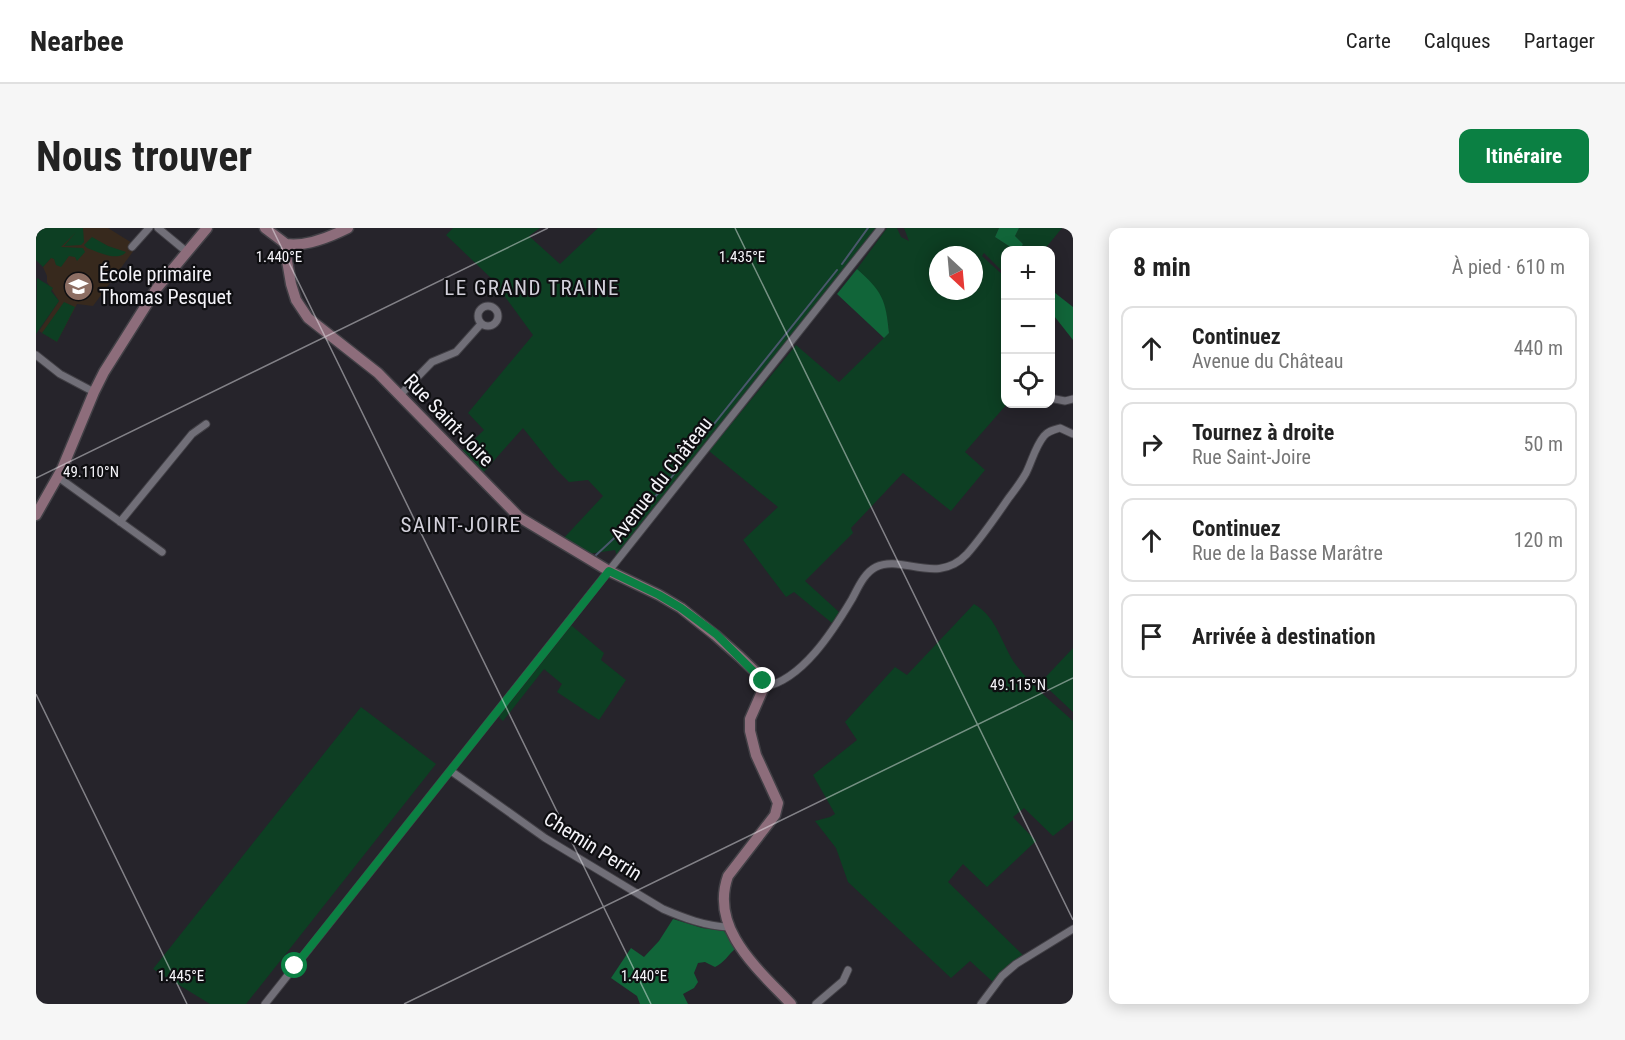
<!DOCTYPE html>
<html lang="fr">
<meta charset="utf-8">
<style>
body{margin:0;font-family:"Roboto Condensed",sans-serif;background:#f6f6f6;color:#222}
.controls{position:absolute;right:18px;top:18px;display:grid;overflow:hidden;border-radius:12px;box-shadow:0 3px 15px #0003}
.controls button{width:54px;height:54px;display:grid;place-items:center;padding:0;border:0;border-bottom:2px solid #e0e0e0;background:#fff;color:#222;font:30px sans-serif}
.compass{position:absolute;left:893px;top:18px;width:54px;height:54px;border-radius:50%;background:#fff;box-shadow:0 3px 15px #0003;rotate:154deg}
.stop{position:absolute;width:18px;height:18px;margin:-14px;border:4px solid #0b8043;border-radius:50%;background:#fff}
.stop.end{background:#0b8043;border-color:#fff;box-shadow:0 2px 6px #0008}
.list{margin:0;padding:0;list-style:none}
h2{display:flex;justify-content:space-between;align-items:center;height:78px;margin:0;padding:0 24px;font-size:26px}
h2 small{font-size:20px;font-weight:400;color:#767676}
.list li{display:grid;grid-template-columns:39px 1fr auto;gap:18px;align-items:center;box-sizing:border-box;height:84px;margin:0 12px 12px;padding:0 12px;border:2px solid #e0e0e0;border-radius:12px}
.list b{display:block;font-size:22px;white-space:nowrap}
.list p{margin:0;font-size:20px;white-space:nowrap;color:#767676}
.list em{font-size:20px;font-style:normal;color:#767676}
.icon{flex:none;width:33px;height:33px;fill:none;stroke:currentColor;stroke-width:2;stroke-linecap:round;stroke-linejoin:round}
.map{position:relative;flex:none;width:1037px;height:776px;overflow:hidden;border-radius:12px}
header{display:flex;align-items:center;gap:36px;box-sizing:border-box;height:84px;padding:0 30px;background:#fff;border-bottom:2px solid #e0e0e0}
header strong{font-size:28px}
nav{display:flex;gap:33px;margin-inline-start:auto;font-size:21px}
.intro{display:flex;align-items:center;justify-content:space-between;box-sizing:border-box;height:144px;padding:0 36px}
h1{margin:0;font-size:42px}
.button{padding:15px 27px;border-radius:12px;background:#0b8043;color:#fff;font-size:21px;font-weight:700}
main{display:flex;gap:36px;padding:0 36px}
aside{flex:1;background:#fff;border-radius:12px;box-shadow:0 3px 15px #0003}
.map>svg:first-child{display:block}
</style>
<header>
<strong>Nearbee</strong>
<nav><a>Carte</a><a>Calques</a><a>Partager</a></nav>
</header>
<div class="intro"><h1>Nous trouver</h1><a class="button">Itinéraire</a></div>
<main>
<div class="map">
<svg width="1037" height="776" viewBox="0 0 1037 776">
<rect width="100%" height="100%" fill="#26242b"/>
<path fill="#37291d" d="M40,0H72L101,18L57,78L41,76L21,114L3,103L23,73L11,54V48L7,39Z"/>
<path fill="#0d3f23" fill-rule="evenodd" d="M4,0H47L48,14L45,17L28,18L40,4L25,19L47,20L49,24L41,33L39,29L33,28L25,39L20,37L18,31L15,30L7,39L0,32V5Z
M417,0H504L493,8L524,36L562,0H841L581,328L579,322L552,326L526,312L567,268L552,252L533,254L518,239L487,200L446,246L425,224L448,202L432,185L497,107L456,51L410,7Z
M851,0H861L865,9L873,13L868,0H963L959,9L979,22H969V46L948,25L946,28L969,49V150L966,153L969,156L971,176L929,224L949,242L915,283L867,245L815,300L817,305L769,353L803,384L796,395L758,364L750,369L707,312L742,279L673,223L760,117L803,154L853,105C851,77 842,59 821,41ZM902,27H938V63H902Z
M983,0H1026L1008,22H984L987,16L979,8Z
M56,9L72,18L90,24C82,34 62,24 51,20L48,17Z
M1,50L17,60L15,63L23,73L0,106Z
M28,74L39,79L21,114L6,105Z
M938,376C962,390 965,416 980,437C996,458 1017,475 1037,493V592L1017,608L988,580L977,589L1000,613L951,659L927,636L912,654L988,728L957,754L934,733L915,750L812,654L800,620L779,593L794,589L799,586L777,547L821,512L809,494L859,439L871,447Z
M535,397L568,425L565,432L590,452L563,492L521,464L526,456L508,441L467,493L462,488Z
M1037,420V484L1005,454Z
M325,479L400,536L210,776H174L117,741Z"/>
<path fill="#116539" d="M963,0H983L979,8L987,16L984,22H979L959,9Z
M821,41C846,63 850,72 853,105L848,110L801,66Z
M1014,61L1037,79V112L1015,84Z
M637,691L666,700L688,703L700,720C692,727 688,735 679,739L669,734L662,735L658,745L662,754L658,760L647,766L652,776H604L601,768L575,750L595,720L608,729L623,713Z"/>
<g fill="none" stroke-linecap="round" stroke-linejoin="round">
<path stroke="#4a576c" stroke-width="2" d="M806,36L832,0
M559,328L588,301L592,293L612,277L630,256L801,42"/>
<defs>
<path id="street" d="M122,0L151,24
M96,19L113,0
M442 88a10 10 0 1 1 20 0a10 10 0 1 1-20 0Z
M0,127L24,146L58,164
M364,167L396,134L420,124L445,96
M1014,170L1029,173L1037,171
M22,249L126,324
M84,294L156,206L170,196
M728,459C766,452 797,403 816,371C822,360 828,345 840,339C866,326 901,358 931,326C946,309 959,290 972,271C978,263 985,254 990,245C996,233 999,219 1008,208C1012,203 1017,202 1024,200L1037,206
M415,543L509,610L627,681C648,690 669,698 692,699
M229,776L845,0
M780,776L807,753L812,742
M945,776L966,748L980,736L1037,701"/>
<path id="secondary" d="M229,0L250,16
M250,16V27L255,56L260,72L272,90L342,145L483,289L573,343L623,367L645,380L679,407L704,429L724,448L728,459L714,491V503L720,527L742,575L739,587L692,648C673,701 723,742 755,776
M250,16C270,19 294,9 312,0
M0,287L26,241L58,164L68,144L121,60L171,0"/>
</defs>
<use href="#street" stroke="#424046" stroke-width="9"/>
<use href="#secondary" stroke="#424046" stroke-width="13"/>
<use href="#street" stroke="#716f78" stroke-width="7"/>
<use href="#secondary" stroke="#8d6d7b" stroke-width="10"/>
</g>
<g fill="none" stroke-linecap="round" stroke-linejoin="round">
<path stroke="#0b8043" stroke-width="8" d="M259,738L573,343L623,367L645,380L680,406L727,453"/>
</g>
<path fill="none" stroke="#f5f4f9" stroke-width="1.5" stroke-opacity="0.45" d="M236,0L615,776M699,0L1037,692M0,250L512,0M0,466L151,776M368,776L1037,450"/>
<defs>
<symbol id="school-disc" viewBox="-11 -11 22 22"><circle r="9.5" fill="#8d6e63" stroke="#0e0e11"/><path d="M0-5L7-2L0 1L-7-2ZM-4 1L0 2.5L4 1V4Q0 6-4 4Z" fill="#fff"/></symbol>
</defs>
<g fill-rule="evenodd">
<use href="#school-disc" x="26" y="42" width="33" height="33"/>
</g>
<g text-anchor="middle" stroke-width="4.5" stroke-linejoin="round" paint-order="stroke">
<g font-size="20" fill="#f5f4f9" stroke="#0e0e11" text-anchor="start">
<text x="63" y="53">École primaire<tspan x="63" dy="23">Thomas Pesquet</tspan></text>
</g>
<g font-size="20" fill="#f5f4f9" stroke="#0e0e11">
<text transform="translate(413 192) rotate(46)" y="7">Rue Saint-Joire</text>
<text transform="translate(625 251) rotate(-52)" y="7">Avenue du Château</text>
<text transform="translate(557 618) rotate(32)" y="7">Chemin Perrin</text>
</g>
<g font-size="21" letter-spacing="1.5" fill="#d2d0da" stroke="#0e0e11">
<text x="496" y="67">LE GRAND TRAINE</text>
<text x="425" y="304">SAINT-JOIRE</text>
</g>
</g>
<g font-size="15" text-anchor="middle" fill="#f5f4f9" stroke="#0e0e11" stroke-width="4.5" stroke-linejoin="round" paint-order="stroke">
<text x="243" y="34">1.440°E</text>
<text x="706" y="34">1.435°E</text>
<text x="55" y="249">49.110°N</text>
<text x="982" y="462">49.115°N</text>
<text x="145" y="753">1.445°E</text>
<text x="608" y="753">1.440°E</text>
</g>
</svg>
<div class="controls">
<button>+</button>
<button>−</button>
<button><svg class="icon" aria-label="locate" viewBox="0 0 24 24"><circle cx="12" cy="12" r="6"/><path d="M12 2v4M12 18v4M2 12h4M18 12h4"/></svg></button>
</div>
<svg class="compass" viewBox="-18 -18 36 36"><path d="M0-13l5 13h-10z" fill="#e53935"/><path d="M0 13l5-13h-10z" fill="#767676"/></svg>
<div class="stop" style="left:259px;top:738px"></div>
<div class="stop end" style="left:727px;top:453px"></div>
</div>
<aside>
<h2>8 min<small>À pied · 610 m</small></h2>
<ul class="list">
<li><svg class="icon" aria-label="ahead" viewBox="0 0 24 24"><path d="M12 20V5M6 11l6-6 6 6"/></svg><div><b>Continuez</b><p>Avenue du Château</p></div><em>440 m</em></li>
<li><svg class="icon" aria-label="right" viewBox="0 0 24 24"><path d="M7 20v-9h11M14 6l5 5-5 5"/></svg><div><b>Tournez à droite</b><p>Rue Saint-Joire</p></div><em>50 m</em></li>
<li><svg class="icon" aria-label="ahead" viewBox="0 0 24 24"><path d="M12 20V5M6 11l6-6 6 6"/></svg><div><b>Continuez</b><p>Rue de la Basse Marâtre</p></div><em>120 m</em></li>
<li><svg class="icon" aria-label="arrive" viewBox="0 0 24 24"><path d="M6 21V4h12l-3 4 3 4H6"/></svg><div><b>Arrivée à destination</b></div></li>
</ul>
</aside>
</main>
